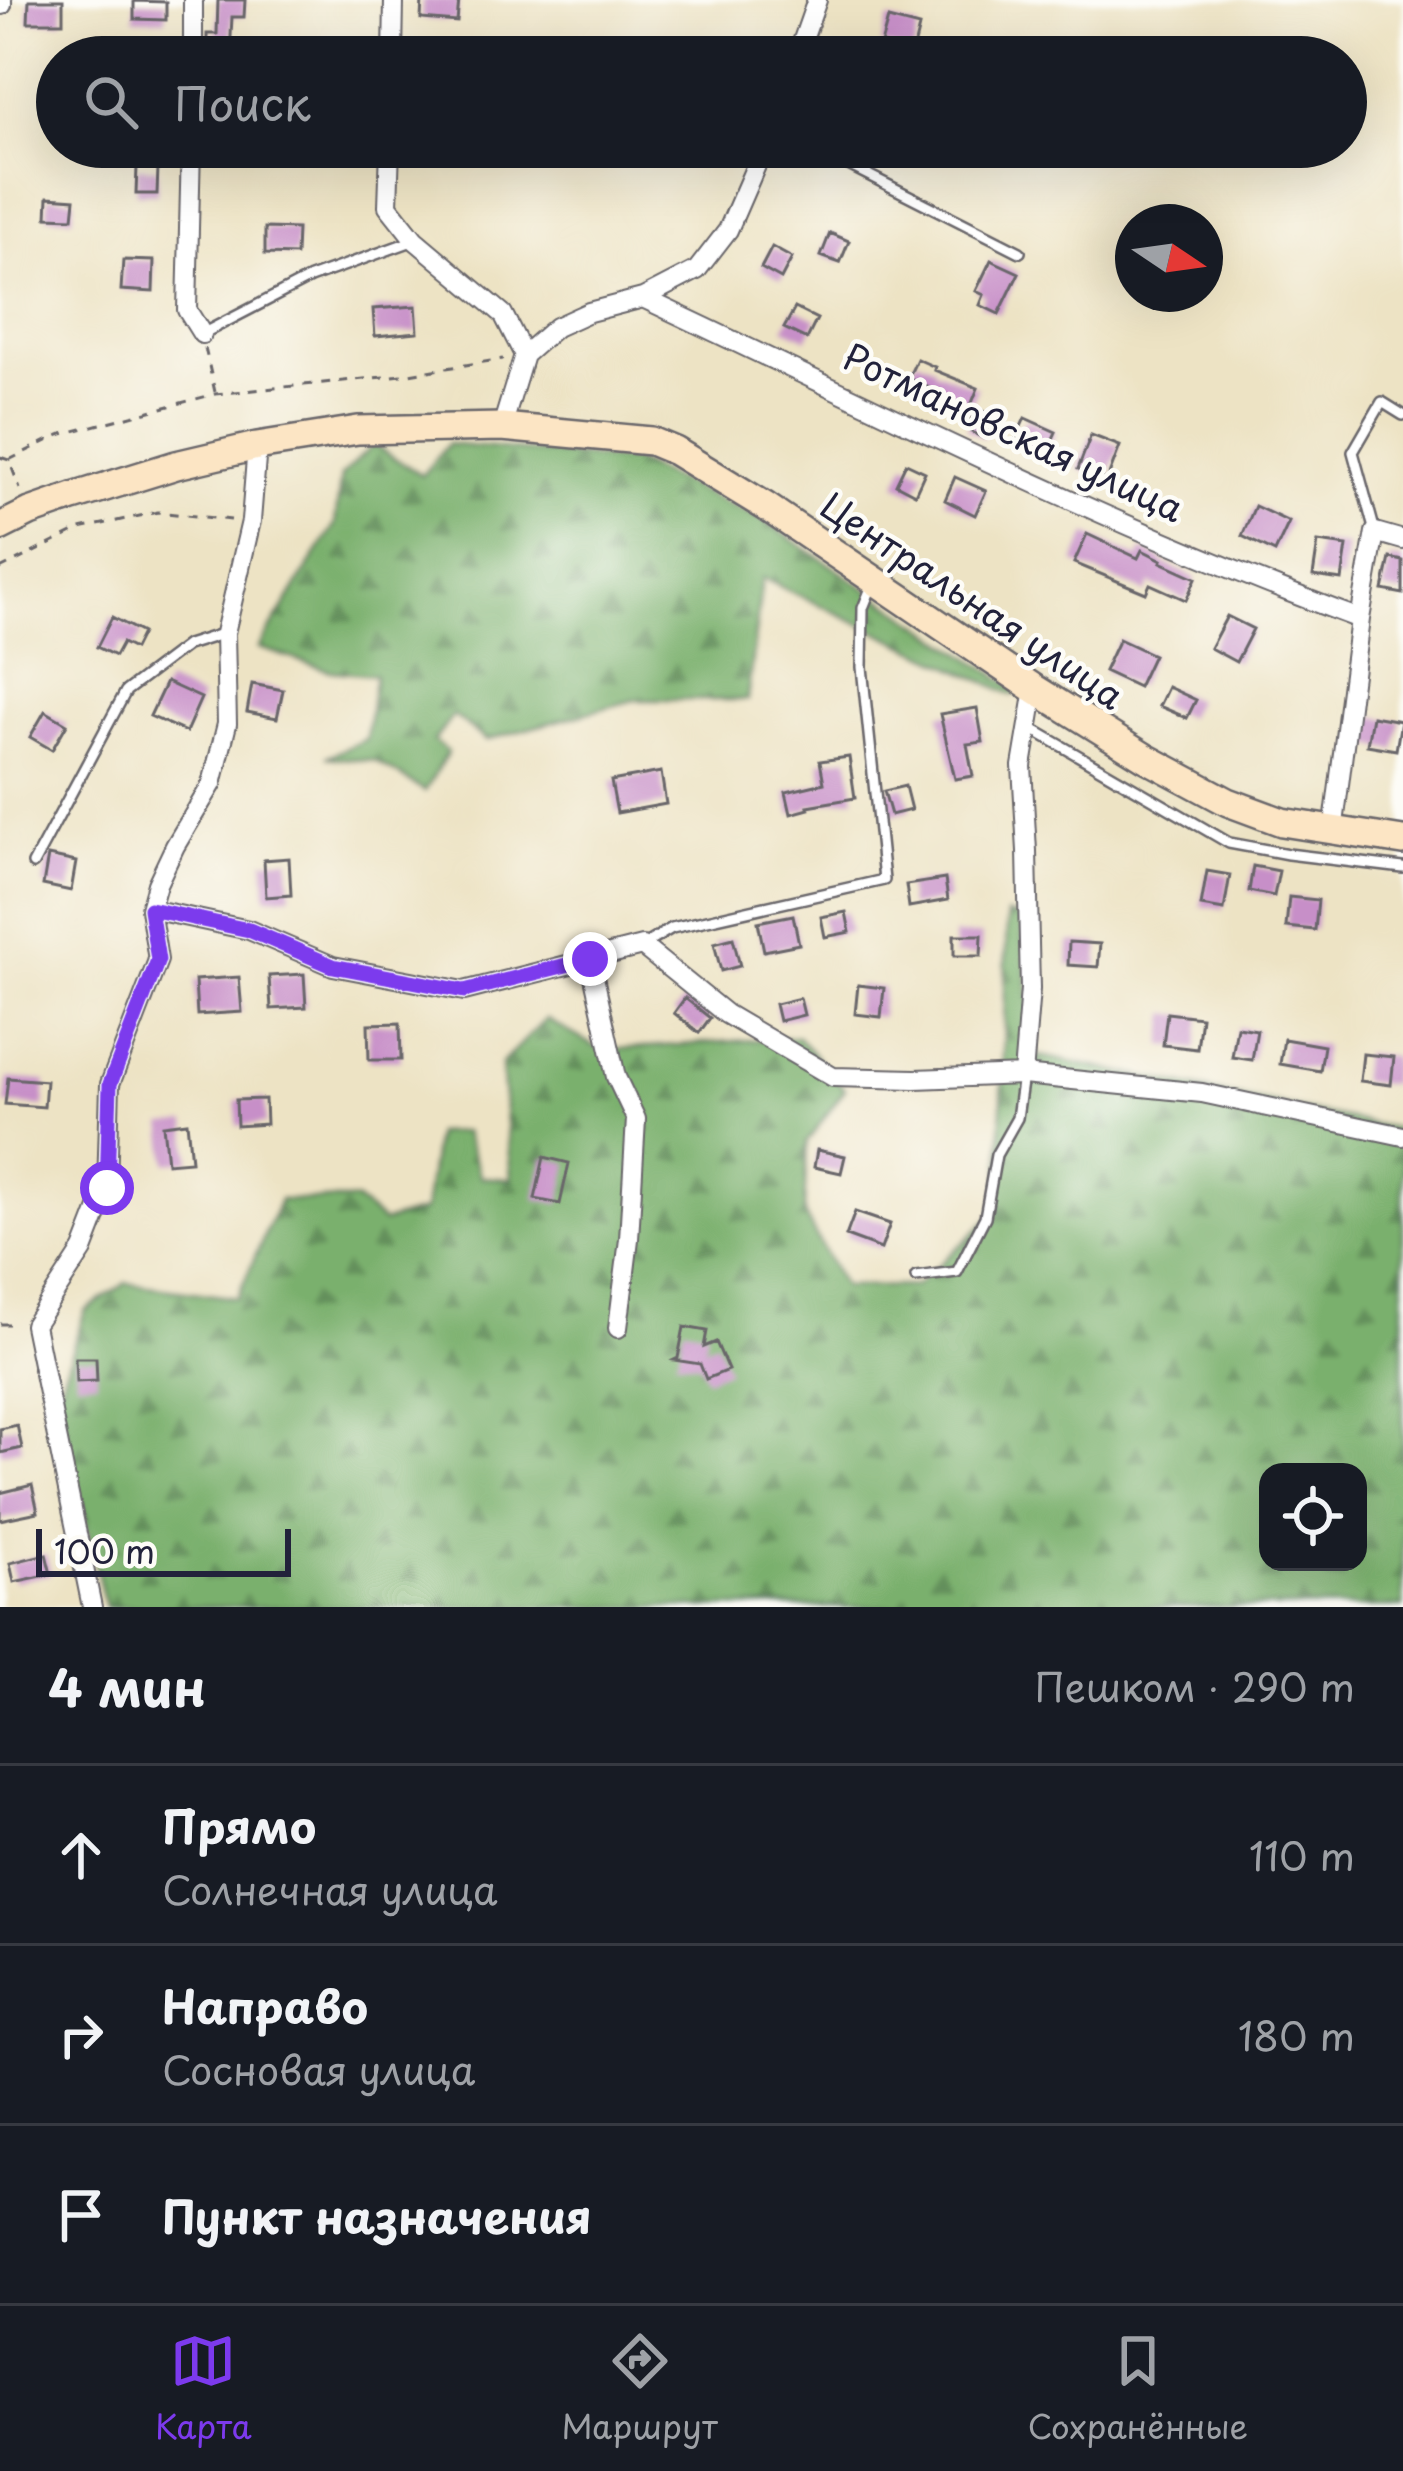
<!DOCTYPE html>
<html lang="ru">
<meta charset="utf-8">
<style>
body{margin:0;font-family:"Playpen Sans",sans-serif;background:#242831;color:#f1f3f6}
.controls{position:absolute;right:36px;bottom:36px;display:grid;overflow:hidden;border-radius:24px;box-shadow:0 12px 48px #0002}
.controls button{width:108px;height:108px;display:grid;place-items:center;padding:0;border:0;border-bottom:3px solid #363941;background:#171b24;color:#f1f3f6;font:60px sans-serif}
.compass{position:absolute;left:1115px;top:204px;width:108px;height:108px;border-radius:50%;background:#171b24;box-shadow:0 12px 48px #0002;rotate:103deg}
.scale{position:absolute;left:36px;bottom:30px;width:255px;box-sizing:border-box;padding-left:12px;border:6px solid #22223b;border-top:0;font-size:33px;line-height:42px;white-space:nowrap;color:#22223b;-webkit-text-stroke:9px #fdfcf7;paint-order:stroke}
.stop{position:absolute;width:36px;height:36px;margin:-27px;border:9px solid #7c3aed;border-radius:50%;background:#fff}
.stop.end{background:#7c3aed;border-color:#fff;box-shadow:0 3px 12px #0008}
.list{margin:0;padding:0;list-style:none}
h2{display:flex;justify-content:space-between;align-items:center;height:156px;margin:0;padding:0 48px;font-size:51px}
h2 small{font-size:39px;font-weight:400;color:#9ea1a6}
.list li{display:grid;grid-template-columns:78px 1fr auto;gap:36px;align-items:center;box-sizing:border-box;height:180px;padding:0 48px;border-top:3px solid #363941}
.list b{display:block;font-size:45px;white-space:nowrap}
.list p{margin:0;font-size:39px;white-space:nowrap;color:#9ea1a6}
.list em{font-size:39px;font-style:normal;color:#9ea1a6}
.icon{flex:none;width:66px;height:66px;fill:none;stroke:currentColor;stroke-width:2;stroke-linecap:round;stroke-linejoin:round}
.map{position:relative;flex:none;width:1403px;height:1607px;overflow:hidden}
.search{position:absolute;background:#171b24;box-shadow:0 12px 48px #0002;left:36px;right:36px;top:36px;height:132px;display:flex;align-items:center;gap:30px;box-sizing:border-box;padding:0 42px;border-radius:66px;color:#9ea1a6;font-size:45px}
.sheet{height:696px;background:#171b24}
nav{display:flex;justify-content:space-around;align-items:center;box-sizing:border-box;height:168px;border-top:3px solid #363941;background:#171b24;font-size:33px;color:#9ea1a6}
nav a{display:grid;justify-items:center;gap:6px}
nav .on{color:#7c3aed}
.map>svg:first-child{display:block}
</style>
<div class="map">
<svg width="1403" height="1607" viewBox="0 0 1403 1607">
<defs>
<pattern id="forest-firs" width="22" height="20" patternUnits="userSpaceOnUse" patternTransform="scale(3)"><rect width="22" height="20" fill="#7ab06d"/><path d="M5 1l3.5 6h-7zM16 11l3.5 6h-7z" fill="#648f5b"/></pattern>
</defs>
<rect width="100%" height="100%" fill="#fdfcf7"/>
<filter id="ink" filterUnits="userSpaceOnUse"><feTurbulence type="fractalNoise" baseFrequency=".00833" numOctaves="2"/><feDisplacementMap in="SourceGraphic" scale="24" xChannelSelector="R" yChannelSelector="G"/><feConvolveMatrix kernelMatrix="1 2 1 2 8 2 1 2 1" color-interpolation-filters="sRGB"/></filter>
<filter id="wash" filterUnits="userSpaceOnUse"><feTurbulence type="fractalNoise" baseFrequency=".004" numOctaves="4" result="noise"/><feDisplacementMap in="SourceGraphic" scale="48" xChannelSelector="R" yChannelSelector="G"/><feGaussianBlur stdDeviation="2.7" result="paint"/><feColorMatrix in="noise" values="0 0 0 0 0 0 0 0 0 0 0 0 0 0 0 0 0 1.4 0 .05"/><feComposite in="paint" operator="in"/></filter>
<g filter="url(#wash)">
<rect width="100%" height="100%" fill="#ede3c4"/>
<path fill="url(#forest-firs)" stroke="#4e6954" stroke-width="3" fill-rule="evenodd" d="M448,444L634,461L763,520L1017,689L1013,695L762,578L747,700H634L486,740L453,715L434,741L448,752L425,791L375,761L326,757L366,739L375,675L331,671L259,648L335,524L341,476L373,445L422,475Z
M1007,914L1021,918L1036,1055L1403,1130V1607H105L57,1395L85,1311L126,1283L237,1298L280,1200H355L383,1222L424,1211L435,1133L464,1132L481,1177L511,1179L501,1064L546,1019L601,1050L798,1037L845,1089L807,1142L804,1214L843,1287L915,1286L999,1210ZM1268,1472H1358V1562H1268Z"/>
<g id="blocks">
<path fill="#c78fc8" d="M29,0H63V22H28Z
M218,0H245L244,17H232L230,55L207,54V34H217Z
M422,0H459L457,22L421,19Z
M134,1L166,2V20L134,19Z
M888,19L919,27L913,52L881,44Z
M137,167L158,168L157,194H136Z
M48,197L75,199L73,218L47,217Z
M265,228L297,229L296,255L265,254Z
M830,233L849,241L840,263L821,256Z
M772,247L792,258L781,279L761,268Z
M123,260L154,261L153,292L121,290Z
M991,260L1019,273L999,314L980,305L984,295L976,291Z
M416,306L418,332L375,336L373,309Z
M795,308L817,319L807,339L784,328Z
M917,359L935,367L934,370L978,388L969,410L945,401L947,396L908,378Z
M977,408L994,417L983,438L966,429Z
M1025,418L1056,432L1045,456L1014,442Z
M1091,435L1120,446L1107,480L1078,469Z
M906,463L925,472L915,494L896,484Z
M955,477L986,491L975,515L945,500Z
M1255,506L1289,522L1275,552L1242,536Z
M1087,534L1138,558L1142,550L1162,560L1161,562L1196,578L1186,600L1150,584L1146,593L1074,563Z
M1318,542L1347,546L1342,580L1313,576Z
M1390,558L1403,561V594L1383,590Z
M1227,616L1253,629L1236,662L1210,648Z
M112,617L142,633L134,649L122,643L115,656L97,647Z
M1119,639L1153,655L1138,687L1104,671Z
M166,682L201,698L186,732L150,716Z
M252,684L283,690L277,718L247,712Z
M1168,687L1196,700L1187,718L1159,706Z
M977,708L983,742L967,744L973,776L955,779L940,714Z
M45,711L67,724L52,750L30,737Z
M1372,716L1401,721L1396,750L1367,745Z
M849,757L855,798L808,806L809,809L791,814L786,792L824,783L820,761Z
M661,772L666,804L617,813L611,781Z
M905,786L911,810L891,815L884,791Z
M48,856L76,862L71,891L43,885Z
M289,858L291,895L266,897L264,860Z
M1253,866L1279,871L1274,896L1249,891Z
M1207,871L1230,875L1224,910L1201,906Z
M945,879L948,900L909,907L906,885Z
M1289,897L1318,900L1315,930L1286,927Z
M846,912L850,932L825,937L821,917Z
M793,915L799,944L764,951L758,922Z
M954,935H982L981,956H954Z
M733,938L740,966L721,971L714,943Z
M1069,942L1100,944L1098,967L1068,965Z
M304,974L306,1007L271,1009L269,976Z
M239,977L242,1012L197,1015L195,980Z
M858,985L884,988L881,1017L855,1014Z
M685,998L710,1018L699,1033L674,1013Z
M800,998L804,1015L779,1021L775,1004Z
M1167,1013L1201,1017L1197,1049L1163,1045Z
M400,1023L401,1060H369L368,1024Z
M1237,1027L1257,1030L1252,1060L1232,1057Z
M1284,1039L1324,1046L1320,1071L1280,1064Z
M1363,1054L1394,1057L1391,1085L1360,1081Z
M8,1078L46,1081L44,1107L5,1104Z
M265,1099L266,1124L237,1126L236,1100Z
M187,1122L191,1161L167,1163L163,1125Z
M817,1150L845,1156L841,1173L814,1167Z
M544,1157L569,1163L560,1204L535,1199Z
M855,1212L890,1224L881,1249L846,1236Z
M684,1327L707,1331L704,1347L716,1342L728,1370L706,1379L700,1364L674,1360L678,1358Z
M75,1358H96L97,1381L76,1382Z
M17,1425L22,1448L0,1453V1429Z
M32,1485L38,1512L0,1520V1493Z
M46,1554L51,1574L14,1582L10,1563Z"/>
</g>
</g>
<g filter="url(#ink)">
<use href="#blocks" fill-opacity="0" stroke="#69666b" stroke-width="3"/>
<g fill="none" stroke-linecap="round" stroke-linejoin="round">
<defs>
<path id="lane" d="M813,147L1020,252
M202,334L310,278L415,240
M1375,532L1353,452L1382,402L1403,415
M1029,727L1229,843L1288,854L1403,868
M33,864L126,691L187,645L225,633
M642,946L672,928L884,880L862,667L863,608L873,583
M916,1277L957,1272L985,1217L996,1155L1017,1118L1023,1075"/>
<path id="street" d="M2,5V0
M193,57V0
M393,57L394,0
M797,57L817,0
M191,147L187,310L202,334
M390,147L388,206L415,240L503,314L524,355
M643,298C879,409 1114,529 1360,619
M502,427L524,355L556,327L589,312L643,298L697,270L728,230L764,147
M1333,832L1360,619L1375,532L1403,540
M150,909L249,930L333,966L464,991L642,946L726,1014L833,1077L915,1079L1023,1075L1202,1093L1403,1136
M590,959L616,1077L636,1119L629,1239L618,1328
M1023,1075L1030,989L1027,851L1022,766L1035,689
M92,1607L34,1325L83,1250L107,1188L110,1084L158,960L150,909L157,884L175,846L212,784L227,724L225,633L251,521L257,446"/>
<path id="secondary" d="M0,527L30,512L73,497L176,465L257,446L358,430L502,427L651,441L675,451L765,506L1035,689L1146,758L1228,802L1282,822L1403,841"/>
</defs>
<use href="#lane" stroke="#69666b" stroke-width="14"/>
<use href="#street" stroke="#69666b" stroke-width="22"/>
<use href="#secondary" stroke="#69666b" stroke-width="32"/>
<path stroke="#69666b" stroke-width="3" stroke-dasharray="9 9" stroke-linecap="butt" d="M205,348L215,392
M0,457L9,460L20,489
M9,460L59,435L215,394L403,375L503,359
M0,569L80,529L158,512L231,520
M0,1324H14"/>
<use href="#lane" stroke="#fff" stroke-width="9"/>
<use href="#street" stroke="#fff" stroke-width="18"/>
<use href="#secondary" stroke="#fce5c4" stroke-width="27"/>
</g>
</g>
<g fill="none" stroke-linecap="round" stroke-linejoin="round" filter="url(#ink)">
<path stroke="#7c3aed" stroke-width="15" d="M107,1188L110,1084L158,960L150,909L249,930L333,966L464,991L590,959"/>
</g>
<g text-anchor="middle" stroke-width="9" stroke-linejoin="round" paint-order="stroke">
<g font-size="36" fill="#22223b" stroke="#fdfcf7">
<text transform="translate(1013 433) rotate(25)" y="13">Ротмановская улица</text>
<text transform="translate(972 601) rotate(34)" y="13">Центральная улица</text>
</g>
</g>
</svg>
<div class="controls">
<button><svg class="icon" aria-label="locate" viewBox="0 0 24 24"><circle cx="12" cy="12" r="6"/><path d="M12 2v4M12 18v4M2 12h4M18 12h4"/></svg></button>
</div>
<svg class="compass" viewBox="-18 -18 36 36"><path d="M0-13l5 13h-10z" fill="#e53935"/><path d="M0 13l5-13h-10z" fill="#9ea1a6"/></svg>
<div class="scale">100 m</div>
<div class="stop" style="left:107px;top:1188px"></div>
<div class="stop end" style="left:590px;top:959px"></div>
<div class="search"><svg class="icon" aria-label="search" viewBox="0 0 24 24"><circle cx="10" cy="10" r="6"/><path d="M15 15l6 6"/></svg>Поиск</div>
</div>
<section class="sheet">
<h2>4 мин<small>Пешком · 290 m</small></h2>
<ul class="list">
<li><svg class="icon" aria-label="ahead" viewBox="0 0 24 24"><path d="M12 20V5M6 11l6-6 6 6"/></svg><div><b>Прямо</b><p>Солнечная улица</p></div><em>110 m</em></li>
<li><svg class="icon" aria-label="right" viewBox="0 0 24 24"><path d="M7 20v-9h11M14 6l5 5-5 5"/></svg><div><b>Направо</b><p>Сосновая улица</p></div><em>180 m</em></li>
<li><svg class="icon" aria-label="arrive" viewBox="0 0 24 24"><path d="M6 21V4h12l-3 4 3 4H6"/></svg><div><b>Пункт назначения</b></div></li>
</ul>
</section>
<nav>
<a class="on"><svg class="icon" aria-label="map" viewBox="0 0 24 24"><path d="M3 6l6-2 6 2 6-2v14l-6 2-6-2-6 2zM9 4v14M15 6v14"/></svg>Карта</a>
<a><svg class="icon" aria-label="directions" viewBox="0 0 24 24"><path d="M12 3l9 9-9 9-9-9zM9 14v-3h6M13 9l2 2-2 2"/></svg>Маршрут</a>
<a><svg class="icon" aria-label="saved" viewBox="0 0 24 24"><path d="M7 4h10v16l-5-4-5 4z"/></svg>Сохранённые</a>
</nav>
